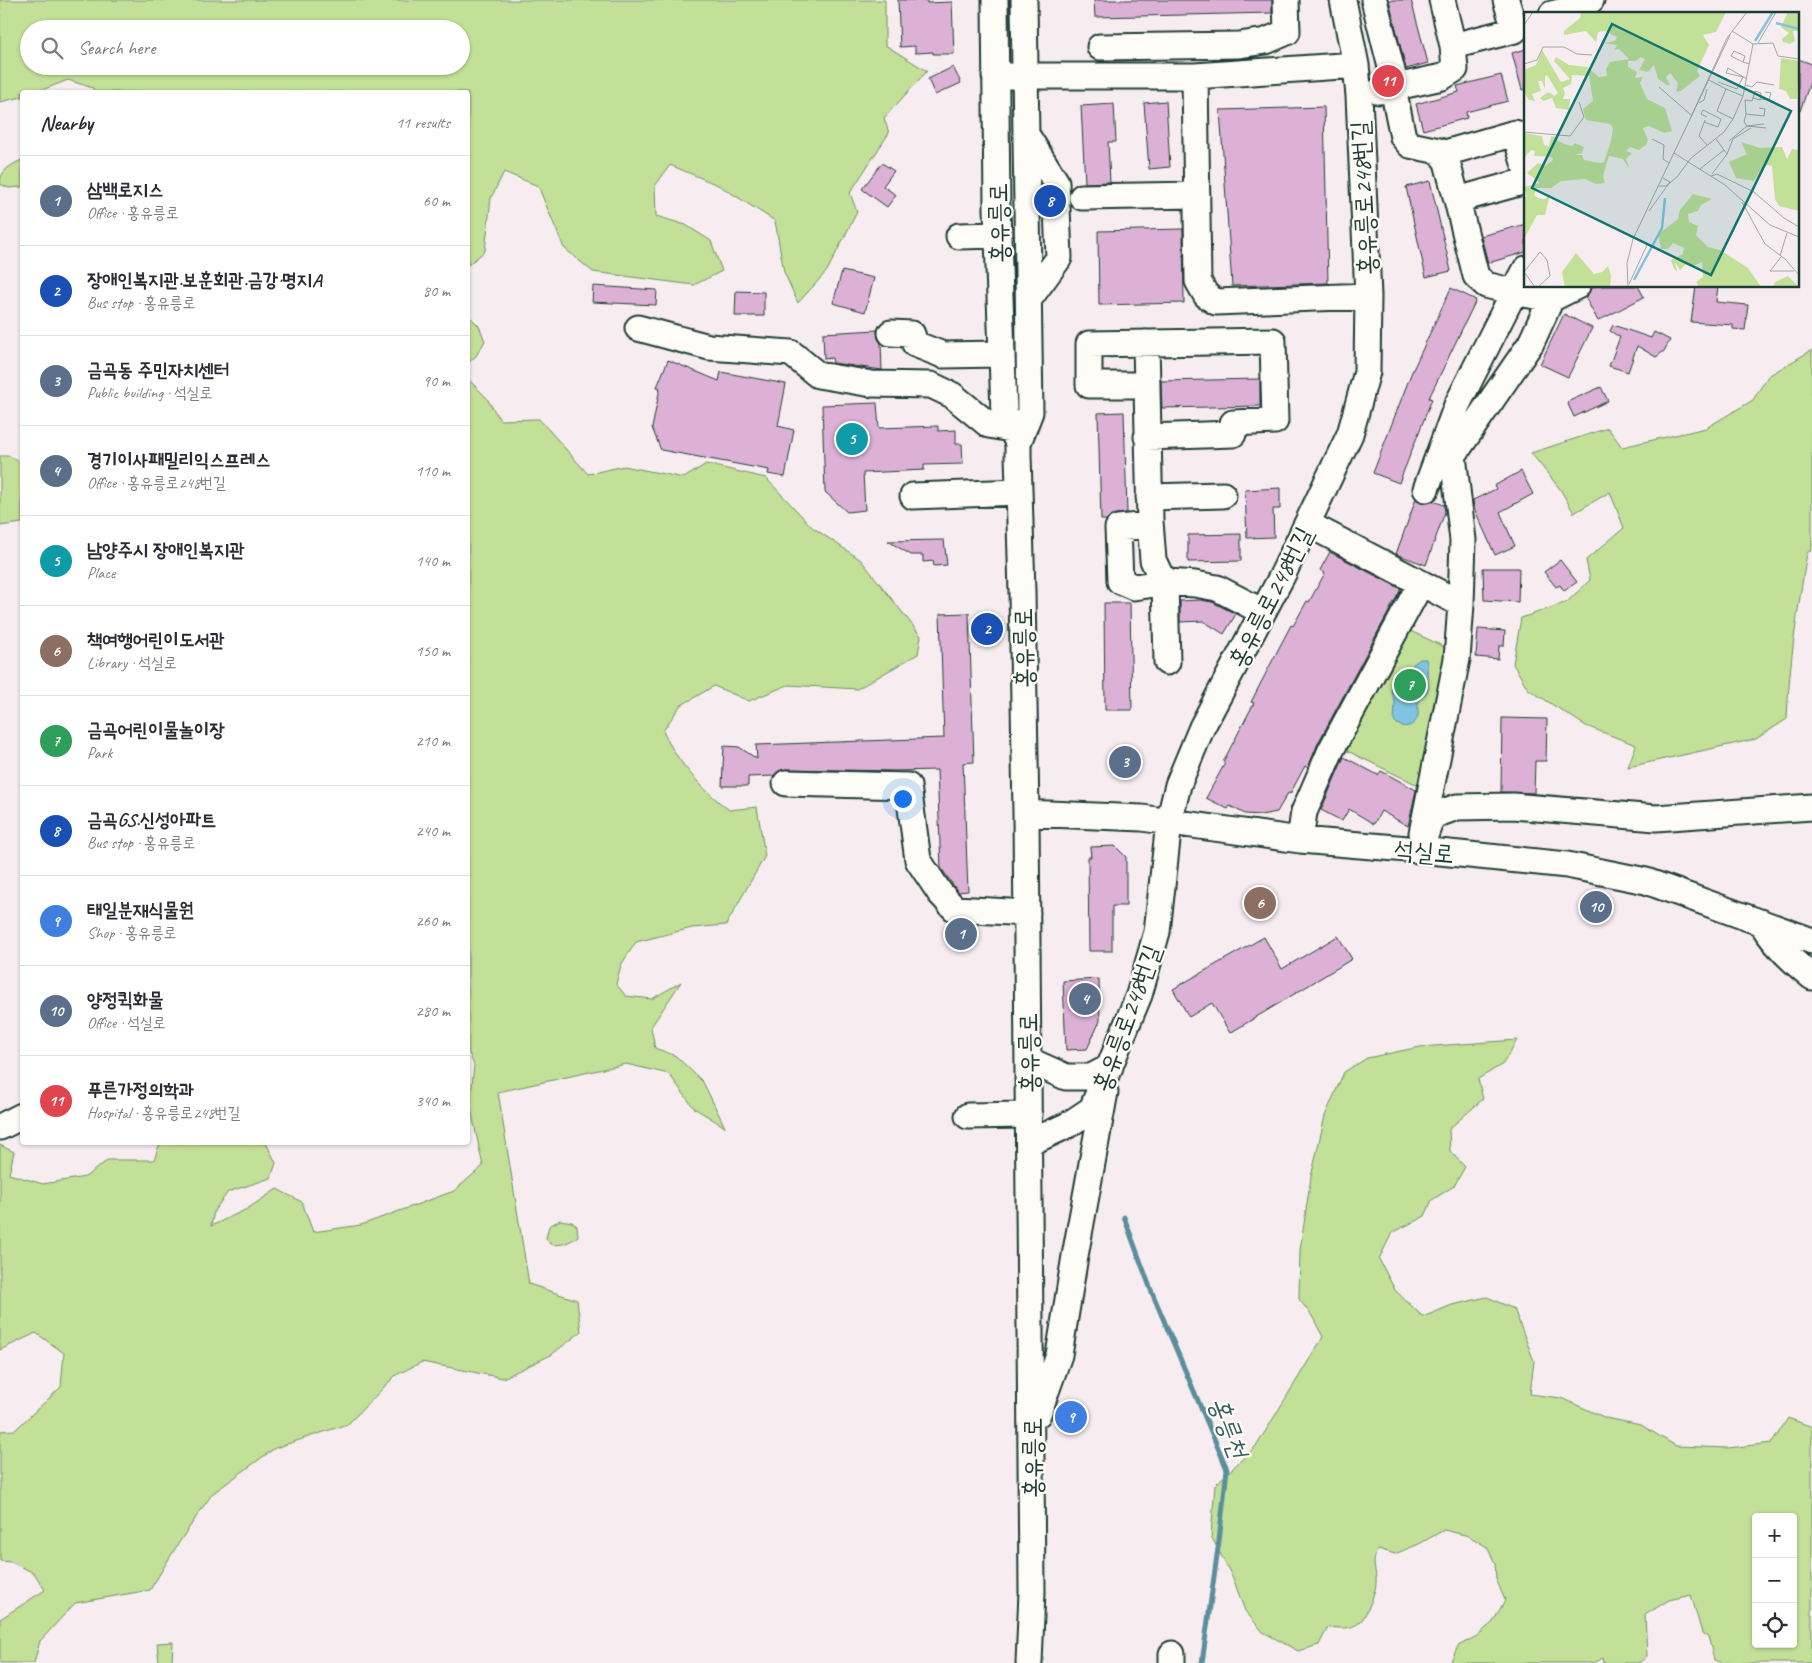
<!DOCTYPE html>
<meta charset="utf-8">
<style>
body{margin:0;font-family:Caveat,"Poor Story",sans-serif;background:#f2f2f3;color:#2b2b33}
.controls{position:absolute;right:15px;bottom:15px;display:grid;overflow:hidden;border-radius:5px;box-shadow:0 1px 4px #0004}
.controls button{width:45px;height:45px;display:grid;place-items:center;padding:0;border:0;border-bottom:1px solid #e1e1e2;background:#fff;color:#2b2b33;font:25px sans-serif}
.you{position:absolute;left:902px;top:798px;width:18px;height:18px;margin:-12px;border:4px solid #fff;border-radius:50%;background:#1a73e8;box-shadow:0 0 0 8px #1a73e833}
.badge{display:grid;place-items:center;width:32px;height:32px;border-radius:50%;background:#d1495b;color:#fff;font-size:16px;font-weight:700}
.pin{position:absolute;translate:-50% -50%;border:2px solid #fff;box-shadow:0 1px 5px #0006}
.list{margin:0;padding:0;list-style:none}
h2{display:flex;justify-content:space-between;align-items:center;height:65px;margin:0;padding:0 20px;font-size:21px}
h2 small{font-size:16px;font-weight:400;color:#7c7c81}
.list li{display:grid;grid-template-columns:32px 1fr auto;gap:15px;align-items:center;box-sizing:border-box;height:90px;padding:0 20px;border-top:1px solid #e1e1e2}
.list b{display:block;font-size:19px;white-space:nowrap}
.list p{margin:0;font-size:16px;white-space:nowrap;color:#7c7c81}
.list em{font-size:16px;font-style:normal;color:#7c7c81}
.icon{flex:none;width:28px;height:28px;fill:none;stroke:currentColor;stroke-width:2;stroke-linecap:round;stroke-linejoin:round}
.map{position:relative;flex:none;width:1812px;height:1663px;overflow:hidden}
.search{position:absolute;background:#fff;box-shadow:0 1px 4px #0004;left:20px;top:20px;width:450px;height:55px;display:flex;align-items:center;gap:12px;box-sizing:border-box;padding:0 18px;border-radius:28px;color:#7c7c81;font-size:19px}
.panel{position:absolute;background:#fff;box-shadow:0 1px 4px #0004;left:20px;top:90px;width:450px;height:1055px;border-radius:5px}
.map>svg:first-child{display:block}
</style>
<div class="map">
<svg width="1812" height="1663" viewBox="0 0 1812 1663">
<rect width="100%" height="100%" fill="#f7edf0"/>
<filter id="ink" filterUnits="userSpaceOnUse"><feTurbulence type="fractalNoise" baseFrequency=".02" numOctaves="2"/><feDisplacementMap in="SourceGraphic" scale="10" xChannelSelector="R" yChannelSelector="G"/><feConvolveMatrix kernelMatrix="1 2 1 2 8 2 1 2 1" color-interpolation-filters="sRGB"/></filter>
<g filter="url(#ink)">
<path fill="#c2e097" stroke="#708e66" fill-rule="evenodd" d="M0,0H885V45L927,71L884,118L889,133L850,193L857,212L827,271L798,303L784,272L775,221L720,186L670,165L655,186L656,216L686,225L711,241L722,271L694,285L593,272L564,248L538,186L504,172L491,198L485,251L468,265V92H94L93,88L68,80L37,92H22V97L0,102ZM29,29H461V66H29Z
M22,160V187L9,188L0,184C0,170 11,165 22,160Z
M468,315L479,326L485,341L476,356L468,363Z
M1812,350V550L1807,553C1798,609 1789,663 1787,719L1756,739L1628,767L1636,745L1586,726L1528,689L1513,664L1521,618L1567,602L1590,580L1586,560L1624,528L1610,492L1574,513L1560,489L1531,453L1608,428L1622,447L1706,428L1753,400L1768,376Z
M468,379L486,397L500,420L539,419L588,474L624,466L684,478L706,464L766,478L812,527L861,560L921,636L918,654L857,689L788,685L749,701L714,686L680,706L663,731C677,762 702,789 729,810L757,807L765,856L726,925L692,928L636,942L621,965L616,984L626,996L652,999L681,982L651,1027L655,1048L676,1056L703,1082L725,1127L694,1108L669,1074L626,1064L498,1092L529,1284L577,1300L581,1332L551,1355L503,1378L422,1362L396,1375L348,1424L275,1448L212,1494L178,1544L150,1590L75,1603L40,1641L34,1663H0V1619L45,1590L34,1573L11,1562L0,1561V1431L15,1430L61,1387L64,1353L36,1333L0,1350V1145L14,1152L9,1174L43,1184L85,1177L108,1160H154L160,1143H266L276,1163L271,1178L228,1192L214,1211L211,1226L247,1209L277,1189L302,1202L313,1232L361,1225L454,1191L483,1166L470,1105L474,1065L468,1051Z
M0,456H10L22,464V523L0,526Z
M1404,628L1451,650L1426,789L1341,748Z
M1517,1040L1503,1064L1478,1079L1483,1099L1449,1129L1450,1151L1465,1167L1454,1186L1432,1200L1425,1216L1392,1233L1379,1259L1395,1290L1423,1317L1452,1305L1487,1297L1514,1309L1534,1361L1530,1394L1561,1398L1606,1418L1641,1425L1676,1446L1728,1448L1772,1443L1788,1418L1812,1427V1663H1722L1714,1660L1708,1636L1702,1633L1691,1595L1669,1600L1645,1615L1647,1656L1639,1663H1604L1603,1658L1594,1663H1450L1458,1646L1477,1636L1493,1622L1505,1600L1496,1579L1495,1563L1487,1547L1469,1536L1444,1530L1419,1544L1395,1554L1378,1549C1370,1563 1377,1569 1376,1584C1375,1593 1366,1618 1359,1623C1350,1630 1338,1628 1328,1627L1319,1645L1298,1651L1263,1632L1245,1611L1233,1578L1211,1536L1215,1485L1257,1445L1323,1337L1312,1316L1299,1299L1300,1250L1311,1177L1325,1116L1344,1072L1367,1058L1420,1047ZM1756,1517H1793V1644H1756Z
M560,1220L572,1222L577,1226L578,1236C569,1243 562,1246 550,1244L546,1238L549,1226Z
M173,1642L172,1663H159L157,1643Z"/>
<path fill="#81c4e2" stroke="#5a8e9c" d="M1420,659H1426C1427,662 1429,688 1428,690C1426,695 1420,698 1418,703C1417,707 1419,712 1418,715C1415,728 1402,730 1394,721L1395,702L1391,689L1401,674Z"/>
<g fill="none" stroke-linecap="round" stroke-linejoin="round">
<path stroke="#5a8e9c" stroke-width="5" d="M1124,1217L1151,1290L1227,1469L1219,1541L1202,1663"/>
</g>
<path fill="#ddb1d5" stroke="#1f3d34" d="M898,0H927V3L952,2L954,54H933V52L915,53V46L900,47Z
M1094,0H1272V13L1095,17Z
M1389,0H1411L1428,63L1406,69Z
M1526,49V89L1522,90L1512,53Z
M1798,59L1812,64V77L1800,111L1798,110Z
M953,67L961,83L935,95L928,79Z
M1501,75L1508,101L1466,112L1467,118L1423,130L1416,104L1459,92L1457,86Z
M1166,101L1170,167L1149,169L1144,103Z
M1114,104L1116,142H1108L1110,182L1085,183L1081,106Z
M1324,107L1328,283L1232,286L1220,110Z
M882,163L894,171L883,186L896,195L887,207L862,189Z
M1430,181L1451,271L1426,277L1406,187Z
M1526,224V252L1488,263L1481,236Z
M1183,229L1184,303L1099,305L1098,231Z
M842,271L874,278L865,312L833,303Z
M593,286L657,290L656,305L592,302Z
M1596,286H1638L1644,297L1598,321L1585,297L1591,289Z
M1696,286H1718L1716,302L1748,305L1745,330L1733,329V325L1691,322Z
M1451,288L1476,300L1429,398L1432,399L1399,483L1373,473L1411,374Z
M736,291L764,292V316H735Z
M1564,314L1592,328L1568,377L1540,364Z
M1613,325L1651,338L1654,332L1670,340L1664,351L1656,357L1637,346L1628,372L1609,366L1620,337L1610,331Z
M877,330L878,339L881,343L882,370L833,363L832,358L824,359L823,333Z
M668,360L719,381L721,372L786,384L778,426L794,430L785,477L768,474L769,470L661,450L652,428L660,388L657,387Z
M1260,379V406L1162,408L1161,381Z
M1601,387L1608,401L1574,417L1567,402Z
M877,403L879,428L938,426V431L956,430V444H962L963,464L924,465V470L863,473L865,510L847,512L825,492L822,405Z
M1124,412L1127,513L1116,514L1110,516L1106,520H1101L1098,413Z
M1521,471L1533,494L1500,512L1515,546L1495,555L1474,508L1473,500L1496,489L1494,486Z
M1280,488V509H1273L1274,537L1247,538L1245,490Z
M1416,499L1422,503H1428L1433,501L1444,505L1445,512L1426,565L1396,554Z
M1241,534V561L1188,562V535Z
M944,540L947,565L934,566L933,561L923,562V555H911L888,541Z
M1330,552L1401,589L1318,743L1308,768L1305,766L1290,794L1288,793L1277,812L1261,815L1245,814L1230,806L1228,809L1206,798L1225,763L1223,762L1254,703L1251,702L1280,646L1291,625L1293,626L1307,601L1309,602L1325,573L1320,570Z
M1560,560L1577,582L1564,591L1560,585L1556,587L1544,572Z
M1483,568H1519L1518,602L1484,600Z
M1200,600L1212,602L1236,614L1224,634L1203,621L1180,622V601Z
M1104,603H1130L1132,710H1105Z
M969,613L974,762L963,763L968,891L958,892L941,868L937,770L896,771L786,769L779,771L774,776L748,777V786H722L724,746L739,747L757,759L756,745L944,738L940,614Z
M1478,629L1505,631L1504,646H1499L1498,659L1476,657Z
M1502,718L1547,719L1546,761H1535L1534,793L1501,792Z
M1344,757L1378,775L1381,771L1416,790L1408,826L1381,811L1374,824L1349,809L1342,821L1321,810Z
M1115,846L1126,857V906H1112V951H1089L1088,857H1091L1090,847Z
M1338,936L1352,959L1230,1033L1212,1003L1189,1017L1173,989L1264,937L1282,969Z
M1099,979L1100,1021L1087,1049L1066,1050L1063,981Z"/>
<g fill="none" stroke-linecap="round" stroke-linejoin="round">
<defs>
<path id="minor" d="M995,0L997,209L1004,413L1018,443
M1024,0L1030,412L1018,443V454L1022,592L1026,813L1032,1592L1029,1663
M1374,0L1396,87L1379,91
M1552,14L1584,6L1591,0
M1453,46L1515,30L1506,0
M1100,47L1239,45L1266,41L1287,32L1286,0
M995,76H1195L1198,281L1206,295L1216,302L1368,296
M1195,76L1356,65
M1396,87L1442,77L1455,69L1453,46L1442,0
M1393,88L1403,137L1410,145L1439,151L1447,162L1457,200L1526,181
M1026,134L1056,182L1059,258L1029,299
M1442,154L1515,133L1526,169
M1082,197L1197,195
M1457,200L1476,276L1486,285L1514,292L1526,269
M959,236L998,235
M638,328L709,347L791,353L818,375L872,384L931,385L952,395L989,425L1011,429
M891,333L912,334L915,344L943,355L1000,354
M1146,343L1150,521L1153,560L1160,575L1169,582L1195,584L1217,588L1263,612
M1146,385H1089V344L1273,341L1275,421L1233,423V434L1147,437
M1426,489L1457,405L1514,292L1551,299L1577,286
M913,496L1019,492
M1149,497L1223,495
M1308,524L1461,604L1463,540L1453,456L1531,343L1551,299
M1150,525L1118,528L1120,581L1134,587L1169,582
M1165,583L1167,662
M786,783L908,786L918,860L940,893L955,909L1027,913
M1026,813L1142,818L1300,840L1420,850L1567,865L1646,881L1812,941
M1422,833L1457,659L1461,604
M1300,840L1304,812L1331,750L1421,583
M1420,850L1432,816L1457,807L1513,806L1656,818L1812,807
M1761,922C1774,944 1792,961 1812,977
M1028,1060L1066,1077H1091L1110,1067
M968,1116L1029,1115
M0,1127L22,1116
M1029,1143L1068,1125L1092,1109L1139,995L1157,932L1169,822L1178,785L1202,727L1282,576L1350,434L1367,372L1368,296L1359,96L1356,65L1343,0
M1038,1414L1059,1355L1075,1256L1105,1092
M1172,1663V1654"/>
</defs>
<use href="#minor" stroke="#1f3d34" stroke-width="29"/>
<use href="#minor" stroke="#fdfcf7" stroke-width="25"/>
</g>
</g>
<g text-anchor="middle" stroke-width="4.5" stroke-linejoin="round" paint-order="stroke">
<g font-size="25" fill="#1f3d34" stroke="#fdfcf7">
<text transform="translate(1363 198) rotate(-93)" y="9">홍유릉로248번길</text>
<text transform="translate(998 223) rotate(-91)" y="9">홍유릉로</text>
<text transform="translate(1270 597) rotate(-63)" y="9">홍유릉로248번길</text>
<text transform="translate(1023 648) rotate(-91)" y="9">홍유릉로</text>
<text transform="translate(1424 851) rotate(5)" y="9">석실로</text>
<text transform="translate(1126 1018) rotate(-70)" y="9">홍유릉로248번길</text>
<text transform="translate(1028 1053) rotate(-91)" y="9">홍유릉로</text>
<text transform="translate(1032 1458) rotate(-90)" y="9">홍유릉로</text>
</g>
<g font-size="26" font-style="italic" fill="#385f60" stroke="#fdfcf7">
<text transform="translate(1229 1427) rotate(69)" y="9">홍릉천</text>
</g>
</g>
<g transform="translate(1524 12)">
<rect width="275" height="275" fill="#f7edf0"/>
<path d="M57,0H202L192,20L179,23L185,33L173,59L176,64L157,79L152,80L154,71L146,61L142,65L146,73H143L134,67L130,53L124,60L115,58L121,47L117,45L112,49H104V55L113,60L111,66L119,65L116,71L123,87L141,96L148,119L140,121L125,114L119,116L124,128L122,133L115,138L106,135L102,139L108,141L102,147L106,158L99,147L85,144L79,164L81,171L72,172L61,167L37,169L27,176H13L10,183L14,186L21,187L26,182L21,203H13L0,227V186L3,184L0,175L16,171L3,161L14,151L21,154L29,148L28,145L10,144L11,139L7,138L1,145L0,121L18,124L20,133L25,134L27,124L33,125V128L40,132L48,134L51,131L60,135L58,141L51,143H58L60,148L76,151L80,150L87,129L89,116L86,112L62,108L59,97L69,89L65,64L48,63L47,72L39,76L41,81L39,87H46L45,98L32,96L28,86L19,89L16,86L24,80L31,84L34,81L23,63L21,64V77L18,69H14L17,79L8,82L11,89L5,88L0,80V58L12,53L18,38L37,70L46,67L30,49L32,45L45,53L63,55L75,65L83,64L82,57L86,50L105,47L95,37L90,38L93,33L80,31L91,29L93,25L81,19L74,20L72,30L62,19L40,23V19L56,6ZM264,0H275V19H269L271,29L266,32L259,30L258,27L265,21L257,15ZM257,46L275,49L273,87H266L262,79L255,77ZM217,130L236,136L258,135L263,147L268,137L275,138V199L255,194L251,187L248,154L240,153L230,169L212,166L205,150L223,142ZM169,182L188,187L177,193L174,199L164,202L165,210L174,214L172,223L184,235L196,238L224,256L237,275H175L172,270L179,265L178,250L167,255L162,252L156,258L151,250L153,259L150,257L147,248L159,242L160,236L149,231L144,237H137L134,222L154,207L156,198ZM52,241L70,262L78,260L84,254L87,263L86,275H41L38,260ZM264,264L275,275H249L251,270Z" fill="#c2e097"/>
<path fill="none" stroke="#81c4e2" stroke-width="2.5" d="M252,11L275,17M231,29L249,0M110,268L138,216L141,186"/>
<path fill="none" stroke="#a1a7a5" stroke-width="1" d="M0,13L9,0M234,31L252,0M229,32L249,31L254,44L275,47M219,50L207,44L210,39L221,44L219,50L226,52M0,52L13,48L19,35H40L53,42L68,43M219,65L202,61L204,56L223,67M185,68L202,77L193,99L209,107M194,70L213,77L219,65M221,73L228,75L233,70L250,73M135,75L167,103M202,77L219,84M236,87L245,88L247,81L241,80M221,88L222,102L240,104L241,97L235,96M221,88L228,89L231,79L237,81L236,88L229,86M175,91L180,88L183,77M222,102L220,110L223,114L240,112M167,105L203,26L223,0M181,108L175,124L183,133M180,110L194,115L197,107L179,98L177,102L183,105M0,120L46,124L60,105L55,90M128,127L140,133L139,147L145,151M192,127L203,142L209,127L227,116M205,129L223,114L242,116M150,141L201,173L246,213L275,225M176,157L200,138M188,162L203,142M187,164L193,162L230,180L260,206L275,215M135,174H142L153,165L167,146L200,120L209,107L219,84L229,32L208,19M218,190L241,232L261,247L275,263M125,199L146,170L139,166M256,244L263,221M257,245L246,259H270M105,272L124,231M11,275L0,260L16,240L23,248L26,264L14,275M104,275L103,251L109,227L206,23"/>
<path fill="#0f766e" fill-opacity="0.15" stroke="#0f766e" stroke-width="2.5" d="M88,12L267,99L187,263L8,176Z"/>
<rect width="275" height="275" fill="none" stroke="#1f3d34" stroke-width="2.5"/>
</g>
</svg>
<div class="controls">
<button>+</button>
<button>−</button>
<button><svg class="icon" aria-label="locate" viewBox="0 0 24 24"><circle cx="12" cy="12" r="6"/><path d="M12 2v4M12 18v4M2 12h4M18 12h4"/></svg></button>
</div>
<div class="you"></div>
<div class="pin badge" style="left:961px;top:934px;background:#5c6f8a">1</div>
<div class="pin badge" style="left:987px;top:629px;background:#1a4fb4">2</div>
<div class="pin badge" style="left:1125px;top:762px;background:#5c6f8a">3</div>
<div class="pin badge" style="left:1085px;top:999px;background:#5c6f8a">4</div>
<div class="pin badge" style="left:852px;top:439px;background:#0f9aa8">5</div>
<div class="pin badge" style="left:1260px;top:903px;background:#8d6e63">6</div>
<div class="pin badge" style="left:1410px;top:685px;background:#2e9e5b">7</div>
<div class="pin badge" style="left:1050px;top:201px;background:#1a4fb4">8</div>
<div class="pin badge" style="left:1071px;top:1417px;background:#3f7fe0">9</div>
<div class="pin badge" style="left:1596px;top:907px;background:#5c6f8a">10</div>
<div class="pin badge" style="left:1388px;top:81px;background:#e0444e">11</div>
<div class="search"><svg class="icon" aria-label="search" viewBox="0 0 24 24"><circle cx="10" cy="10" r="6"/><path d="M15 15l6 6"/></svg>Search here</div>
<section class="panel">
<h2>Nearby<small>11 results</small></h2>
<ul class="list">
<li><span class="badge" style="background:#5c6f8a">1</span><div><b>삼백로지스</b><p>Office · 홍유릉로</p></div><em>60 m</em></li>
<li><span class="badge" style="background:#1a4fb4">2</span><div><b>장애인복지관.보훈회관.금강·명지A</b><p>Bus stop · 홍유릉로</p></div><em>80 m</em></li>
<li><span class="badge" style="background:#5c6f8a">3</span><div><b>금곡동 주민자치센터</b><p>Public building · 석실로</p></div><em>90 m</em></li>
<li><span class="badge" style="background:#5c6f8a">4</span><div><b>경기이사패밀리익스프레스</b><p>Office · 홍유릉로248번길</p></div><em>110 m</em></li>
<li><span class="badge" style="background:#0f9aa8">5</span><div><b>남양주시 장애인복지관</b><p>Place</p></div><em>140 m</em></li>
<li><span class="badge" style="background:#8d6e63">6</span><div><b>책여행어린이도서관</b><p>Library · 석실로</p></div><em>150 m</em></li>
<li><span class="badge" style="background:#2e9e5b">7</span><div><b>금곡어린이물놀이장</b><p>Park</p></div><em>210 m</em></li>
<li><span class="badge" style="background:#1a4fb4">8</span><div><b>금곡GS.신성아파트</b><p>Bus stop · 홍유릉로</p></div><em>240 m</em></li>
<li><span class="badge" style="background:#3f7fe0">9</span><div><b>태일분재식물원</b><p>Shop · 홍유릉로</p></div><em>260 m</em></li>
<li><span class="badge" style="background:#5c6f8a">10</span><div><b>양정퀵화물</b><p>Office · 석실로</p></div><em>280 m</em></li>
<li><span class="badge" style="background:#e0444e">11</span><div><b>푸른가정의학과</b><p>Hospital · 홍유릉로248번길</p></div><em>340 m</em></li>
</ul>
</section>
</div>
